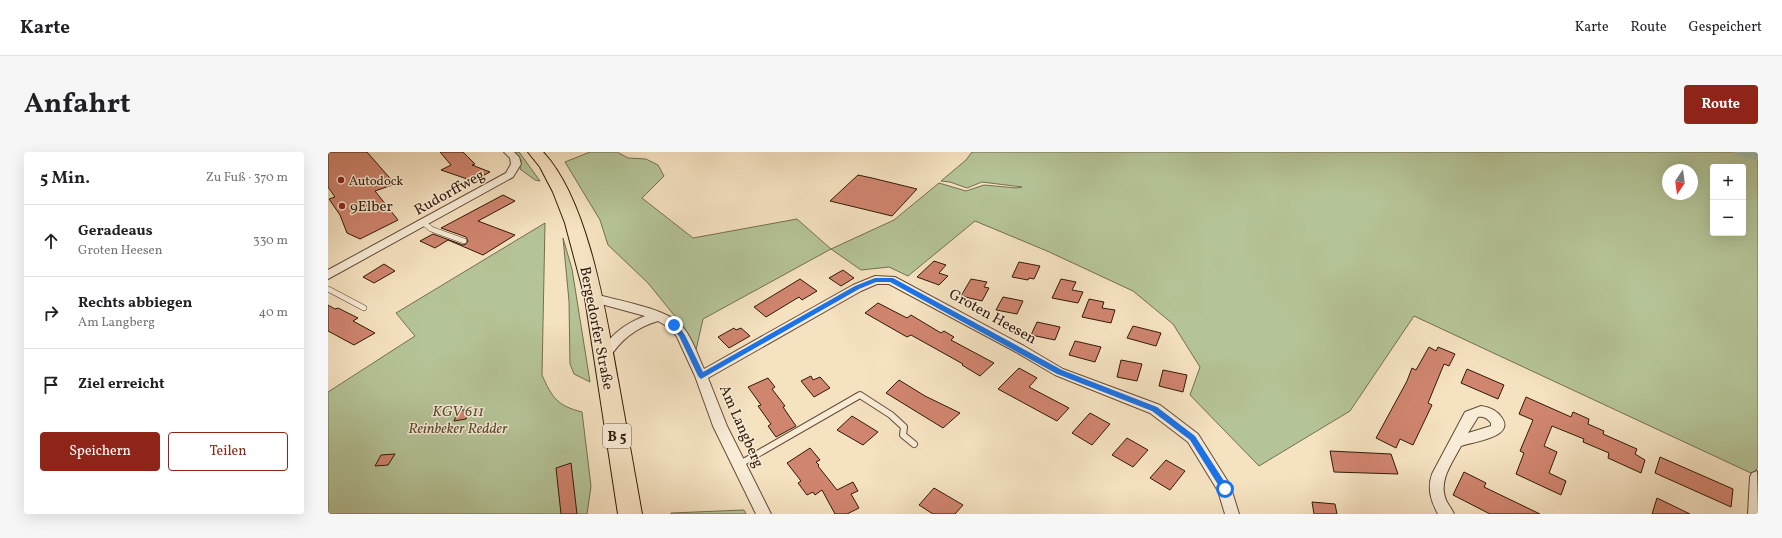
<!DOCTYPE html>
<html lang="de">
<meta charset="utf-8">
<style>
body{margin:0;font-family:Vollkorn,serif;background:#f6f6f6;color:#202124}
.controls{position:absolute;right:12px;top:12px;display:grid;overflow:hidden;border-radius:4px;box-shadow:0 4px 16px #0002}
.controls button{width:36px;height:36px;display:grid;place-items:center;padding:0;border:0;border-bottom:1px solid #e0e0e0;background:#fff;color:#202124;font:20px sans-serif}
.compass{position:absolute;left:1334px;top:12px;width:36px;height:36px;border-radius:50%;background:#fff;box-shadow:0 4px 16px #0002;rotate:193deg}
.stop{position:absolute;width:12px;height:12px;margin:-9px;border:3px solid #1a73e8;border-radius:50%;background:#fff}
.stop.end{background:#1a73e8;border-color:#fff;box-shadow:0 1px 4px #0008}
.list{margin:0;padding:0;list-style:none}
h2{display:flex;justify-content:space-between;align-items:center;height:52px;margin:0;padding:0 16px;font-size:17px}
h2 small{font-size:13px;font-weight:400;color:#757577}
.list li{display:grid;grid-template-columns:26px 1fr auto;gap:12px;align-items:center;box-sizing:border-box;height:72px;padding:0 16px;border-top:1px solid #e0e0e0}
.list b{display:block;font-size:15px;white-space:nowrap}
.list p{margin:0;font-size:13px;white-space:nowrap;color:#757577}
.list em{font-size:13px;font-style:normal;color:#757577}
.actions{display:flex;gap:8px;padding:12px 16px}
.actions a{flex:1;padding:9px 0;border:1px solid #8f2418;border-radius:4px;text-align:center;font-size:14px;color:#8f2418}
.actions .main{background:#8f2418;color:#fff}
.icon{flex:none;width:22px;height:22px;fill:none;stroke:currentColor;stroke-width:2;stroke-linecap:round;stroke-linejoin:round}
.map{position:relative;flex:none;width:1430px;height:362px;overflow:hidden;border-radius:4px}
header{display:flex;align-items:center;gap:24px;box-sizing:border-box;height:56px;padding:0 20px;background:#fff;border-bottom:1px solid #e0e0e0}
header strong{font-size:19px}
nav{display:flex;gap:22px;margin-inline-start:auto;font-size:14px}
.intro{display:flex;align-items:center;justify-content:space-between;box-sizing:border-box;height:96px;padding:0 24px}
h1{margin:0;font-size:28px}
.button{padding:10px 18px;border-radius:4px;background:#8f2418;color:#fff;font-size:14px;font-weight:700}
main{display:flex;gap:24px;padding:0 24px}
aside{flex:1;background:#fff;border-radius:4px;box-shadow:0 4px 16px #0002}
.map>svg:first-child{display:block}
</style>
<header>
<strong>Karte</strong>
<nav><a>Karte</a><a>Route</a><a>Gespeichert</a></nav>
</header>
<div class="intro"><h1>Anfahrt</h1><a class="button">Route</a></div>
<main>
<aside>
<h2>5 Min.<small>Zu Fuß · 370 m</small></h2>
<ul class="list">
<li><svg class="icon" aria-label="ahead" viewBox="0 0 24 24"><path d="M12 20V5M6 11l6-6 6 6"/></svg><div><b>Geradeaus</b><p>Groten Heesen</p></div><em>330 m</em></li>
<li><svg class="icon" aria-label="right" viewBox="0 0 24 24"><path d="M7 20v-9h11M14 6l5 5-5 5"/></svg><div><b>Rechts abbiegen</b><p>Am Langberg</p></div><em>40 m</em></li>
<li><svg class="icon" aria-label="arrive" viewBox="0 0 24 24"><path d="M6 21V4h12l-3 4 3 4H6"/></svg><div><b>Ziel erreicht</b></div></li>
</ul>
<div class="actions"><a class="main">Speichern</a><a>Teilen</a></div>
</aside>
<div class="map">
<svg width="1430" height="362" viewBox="0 0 1430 362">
<rect width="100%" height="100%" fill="#f5e2c1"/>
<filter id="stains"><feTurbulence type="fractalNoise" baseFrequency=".005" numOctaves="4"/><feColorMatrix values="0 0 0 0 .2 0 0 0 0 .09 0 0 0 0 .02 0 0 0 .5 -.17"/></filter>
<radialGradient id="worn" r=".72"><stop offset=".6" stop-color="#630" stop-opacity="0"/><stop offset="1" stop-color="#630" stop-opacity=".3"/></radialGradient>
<path fill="#b5c498" stroke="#746e50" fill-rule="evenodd" d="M186,0H191L212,29L207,28L192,17L193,8Z
M262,0H289L300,6L318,7L330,13L336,24L314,46L365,86L469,67L503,97L375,167L368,198L350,168L320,131L280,93L272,68L237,10Z
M644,0H1413L1430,3V315L1425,322L1086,164L1022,259L931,314L862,243L872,215L845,172L805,139L719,99L647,69L580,124L561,115L533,118L503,97L566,68L611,31L638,39L656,33L689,36L694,35L654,30L639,36L622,30L613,29L638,8ZM1385,15H1415V81H1385ZM1340,18H1364V42H1340Z
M217,71L214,223C224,246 230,254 254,260L263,334L259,362H0V240L87,184L68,161Z
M235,86L244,117L262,230L246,222L242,212L241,149Z
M416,358L418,362H343V361Z"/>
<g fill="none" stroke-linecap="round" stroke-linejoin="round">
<path fill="#9dbeaf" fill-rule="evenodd" d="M1406,0H1430V8L1409,4Z"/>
</g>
<path fill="#d0856f" stroke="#331907" d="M0,0H39L67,32L47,39L70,68L32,87L19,81L12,63L1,47L7,45L0,35Z
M112,0H135L147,12L144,13L162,20L145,29L113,18L123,13Z
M530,23L544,26L589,37L564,64L502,49Z
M175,43L187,49L150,69L187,83L155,103L120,88L107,96L92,89L105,82L135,93L138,92L140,89L138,85L113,76Z
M606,109L618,113L611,121L620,124L611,133L589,125Z
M691,110L712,114L706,127L701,126L700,128L684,125Z
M56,112L67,119L46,131L35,125Z
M515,118L526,126L513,134L501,126Z
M472,127L489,139L474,148L471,145L438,165L426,155Z
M643,127L659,130L656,135L661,136L654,149L633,144Z
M733,127L748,130L744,138L755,140L750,151L724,146Z
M675,145L695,149L689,162L668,158Z
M761,147L776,150L774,156L787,158L783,171L754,165Z
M550,151L579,166L583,163L613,181L616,179L626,185L623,188L666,211L652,224L634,213L635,212L583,183L579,185L537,161Z
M0,153L7,157L10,156L30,166L25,169L47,181L26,193L0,179Z
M709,170L732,175L727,188L703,183Z
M805,174L833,181L828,194L799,186Z
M406,176L408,178L413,176L422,184L401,196L390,185Z
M747,189L773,195L767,210L741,203Z
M1101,195L1108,199L1110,195L1127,202L1121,214L1116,212L1100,251L1104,253L1085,293L1072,287L1068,296L1048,286L1079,229L1084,216L1088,218Z
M793,208L814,212L809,229L789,225Z
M691,216L709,226L701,235L741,256L729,269L670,237Z
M1139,217L1176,233L1170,247L1133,231Z
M835,218L859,223L855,240L831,234Z
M483,224L485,228L492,225L502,236L486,245L473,229Z
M440,226L447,235L444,237L457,254L455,255L468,274L448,285L440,274L443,272L440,268L430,254L433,253L420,235Z
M571,228L597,244L632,261L615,276L558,241Z
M1198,245L1243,265L1245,260L1261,267L1260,272L1276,279L1275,282L1309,297L1307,302L1317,308L1313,321L1280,306L1281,301L1255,290L1256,287L1224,274L1216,294L1229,300L1221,321L1238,329L1233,343L1188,322L1196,301L1192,299L1205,268L1191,262Z
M142,257L138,267L126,269L130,259Z
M762,261L782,272L764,293L744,281Z
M524,264L550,280L535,293L509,278Z
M799,286L820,298L805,315L784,303Z
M482,296L492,308L488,310L491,313L490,314L509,338L525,330L530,339L523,342L531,356L519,362H507L494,338L487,343L485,340L479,343L470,331L473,329L459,311Z
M1002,299L1063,302L1070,322L1006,320Z
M67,302L60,313L47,314L53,303Z
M1332,305L1405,337L1403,355L1327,321Z
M838,308L857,319L842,338L822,326Z
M243,311L249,362H233L228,316Z
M1136,320L1158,331L1156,335L1212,362H1162L1125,343Z
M606,336L635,353L627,362H605L591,353Z
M1329,346L1362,362H1324Z
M984,350L1007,352L1009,362H986Z"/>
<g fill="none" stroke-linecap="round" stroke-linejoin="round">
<defs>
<path id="lane-far1" d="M96,71L103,77L136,89
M0,137L36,156"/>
<path id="lane" d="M412,312L532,243L563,263L576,275L575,283L586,292"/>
<path id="street" d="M176,0H186L191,5L193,12L185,25L0,127V118L178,21L183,12L182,6Z
M547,124L567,125L696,194L735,217L832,253L870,282L902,333L911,362H897L890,339L860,290L822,261L727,223L688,200L561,132H549L533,139L380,226L399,274L443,362H428L385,274L367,224L349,185L342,176L330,169C307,176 292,188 280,208H272L270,205C280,184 296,172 317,164L262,149L260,146L262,143L266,142C288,148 335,156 351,171C363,182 369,202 376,217L525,133Z
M1153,254C1161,255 1169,258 1174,266C1187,285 1145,290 1133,294C1124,311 1110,329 1118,348C1120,353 1124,357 1126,362H1110C1103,349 1099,337 1104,322L1137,260ZM1150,265C1156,264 1160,267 1163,271V274L1140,281Z
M1429,319L1430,362H1420L1422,325L1424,321Z"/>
<path id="primary" d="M200,0H215C261,49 278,163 290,228C298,272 306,317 314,362H290L257,146L237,71L225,40L212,15Z"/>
</defs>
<use href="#lane-far1" stroke="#644b36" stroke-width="6"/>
<use href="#lane" stroke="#644b36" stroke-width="8"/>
<use href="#street" stroke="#644b36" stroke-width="2"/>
<use href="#primary" stroke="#331907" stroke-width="2"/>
<use href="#lane-far1" stroke="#f8ecd7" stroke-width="5"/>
<use href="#lane" stroke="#f8ecd7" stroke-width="6"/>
<use href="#street" fill="#f8ecd7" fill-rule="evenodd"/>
<use href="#primary" fill="#f5e2c1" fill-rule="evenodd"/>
</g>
<path fill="#1a73e8" d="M547,126H565L734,218L829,255L867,284L900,335V339H894L862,288L824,259L729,222L562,130H548L531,137L373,227L370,224L351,184L343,173L348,171L357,183L375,220L527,134Z"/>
<g fill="#8f2418" stroke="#f8ecd7" stroke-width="1.5">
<circle cx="13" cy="28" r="4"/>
<circle cx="14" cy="54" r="4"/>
</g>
<g text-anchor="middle" stroke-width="3" stroke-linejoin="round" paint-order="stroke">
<g font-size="13" fill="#331907" stroke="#f8ecd7" text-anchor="start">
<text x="21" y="33">Autodock</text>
</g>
<rect fill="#f8ecd7" stroke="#6e5845" stroke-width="1" x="275" y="272" width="28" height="24" rx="3"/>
<g font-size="14" font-weight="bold" fill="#331907">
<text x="289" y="289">B 5</text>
</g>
<g font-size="15" fill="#331907" stroke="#f8ecd7">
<text transform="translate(121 40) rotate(-29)" y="5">Rudorffweg</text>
<text transform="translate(665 164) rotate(29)" y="5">Groten Heesen</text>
<text transform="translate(269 176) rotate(79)" y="5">Bergedorfer Straße</text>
<text transform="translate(414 274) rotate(66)" y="5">Am Langberg</text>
</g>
<g font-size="15" fill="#331907" stroke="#f8ecd7" text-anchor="start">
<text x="22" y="59">9Elber</text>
</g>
<g font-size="15" font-style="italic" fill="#5a4c32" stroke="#f8ecd7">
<text x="130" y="264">KGV 611<tspan x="130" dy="17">Reinbeker Redder</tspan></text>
</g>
</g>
<rect width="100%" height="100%" filter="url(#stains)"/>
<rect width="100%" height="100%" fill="url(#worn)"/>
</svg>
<div class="controls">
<button>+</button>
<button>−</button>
</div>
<svg class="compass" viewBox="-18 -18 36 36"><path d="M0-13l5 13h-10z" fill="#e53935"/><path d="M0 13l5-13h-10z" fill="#757577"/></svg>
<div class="stop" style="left:897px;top:337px"></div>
<div class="stop end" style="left:346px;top:173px"></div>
</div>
</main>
